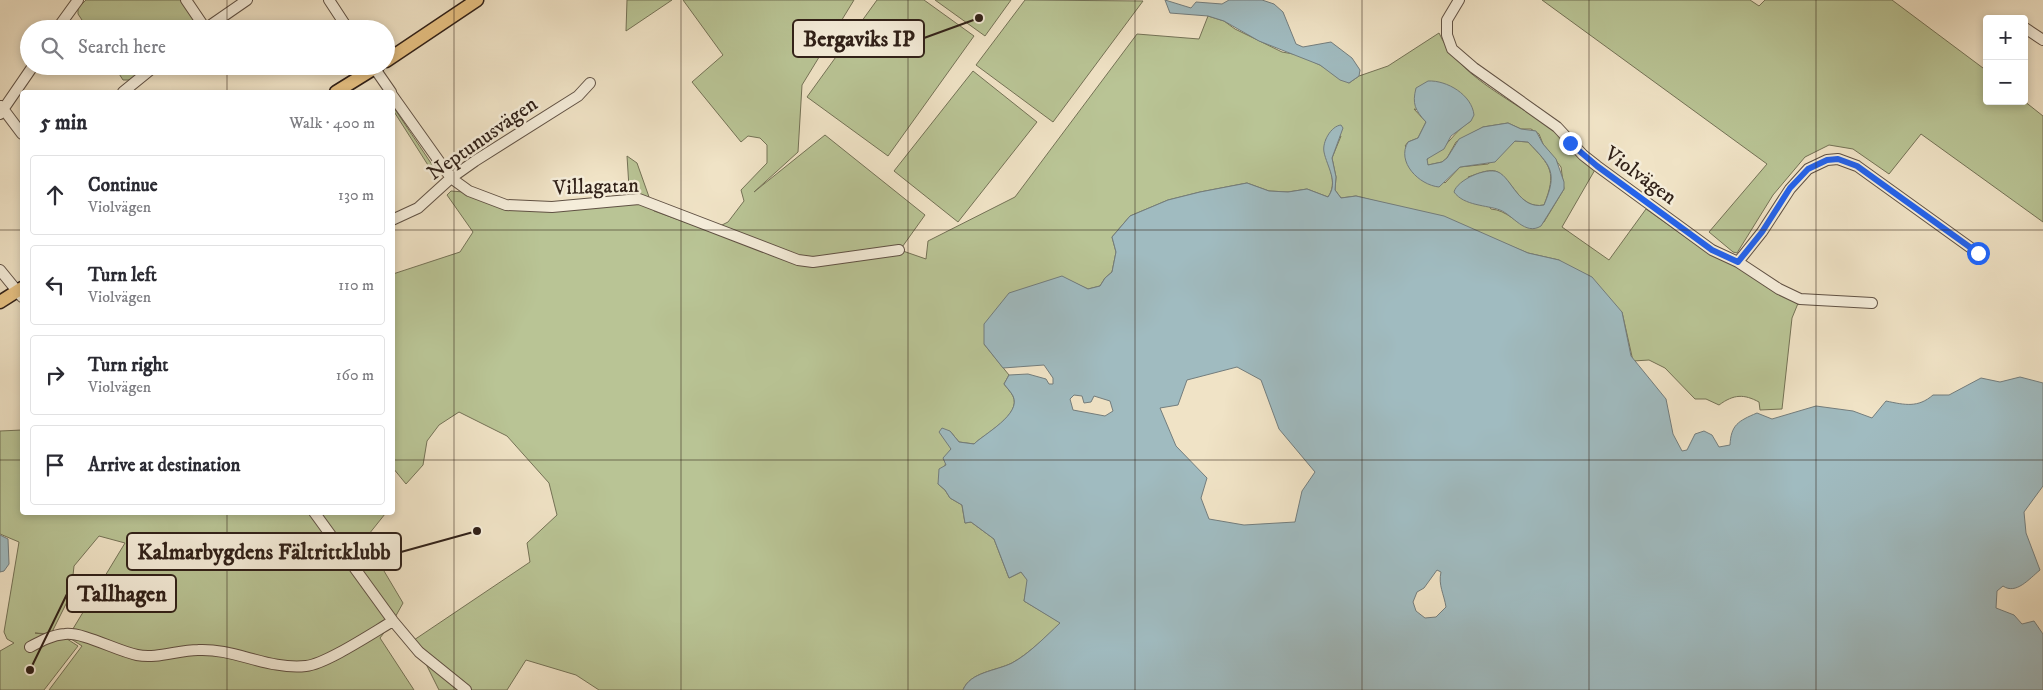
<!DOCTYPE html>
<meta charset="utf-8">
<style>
body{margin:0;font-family:"IM FELL DW Pica",serif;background:#f2f2f3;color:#2b2b33}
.controls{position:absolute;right:15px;top:15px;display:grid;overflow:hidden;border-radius:5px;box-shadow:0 2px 8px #0003}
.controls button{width:45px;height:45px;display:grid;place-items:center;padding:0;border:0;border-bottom:1px solid #e1e1e2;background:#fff;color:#2b2b33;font:25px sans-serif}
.stop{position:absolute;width:15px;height:15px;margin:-11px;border:4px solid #2563eb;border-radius:50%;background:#fff}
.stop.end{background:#2563eb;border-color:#fff;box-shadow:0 1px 5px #0008}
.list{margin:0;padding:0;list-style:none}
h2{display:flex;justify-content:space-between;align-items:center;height:65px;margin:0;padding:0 20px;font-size:21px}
h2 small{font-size:16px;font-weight:400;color:#7c7c81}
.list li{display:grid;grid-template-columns:32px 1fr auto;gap:15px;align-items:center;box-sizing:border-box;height:80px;margin:0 10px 10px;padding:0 10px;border:1px solid #e1e1e2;border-radius:5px}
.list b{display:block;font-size:19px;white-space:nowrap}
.list p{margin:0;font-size:16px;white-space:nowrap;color:#7c7c81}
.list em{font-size:16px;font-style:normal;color:#7c7c81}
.icon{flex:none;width:28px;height:28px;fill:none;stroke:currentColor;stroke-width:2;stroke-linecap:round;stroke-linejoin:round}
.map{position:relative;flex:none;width:2043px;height:690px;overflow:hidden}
.search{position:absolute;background:#fff;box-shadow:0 2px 8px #0003;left:20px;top:20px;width:375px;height:55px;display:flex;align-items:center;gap:12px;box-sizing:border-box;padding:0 18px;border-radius:28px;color:#7c7c81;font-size:19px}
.panel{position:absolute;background:#fff;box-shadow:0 2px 8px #0003;left:20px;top:90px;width:375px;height:425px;border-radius:5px}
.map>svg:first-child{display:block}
</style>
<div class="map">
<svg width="2043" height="690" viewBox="0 0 2043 690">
<rect width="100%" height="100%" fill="#f0e3c6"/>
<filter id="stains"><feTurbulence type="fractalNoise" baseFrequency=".004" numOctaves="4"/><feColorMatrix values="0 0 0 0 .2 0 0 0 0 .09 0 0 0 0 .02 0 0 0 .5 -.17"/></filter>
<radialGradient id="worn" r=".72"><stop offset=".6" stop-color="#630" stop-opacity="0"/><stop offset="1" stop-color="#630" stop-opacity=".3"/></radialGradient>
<path fill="#b9c495" stroke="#747256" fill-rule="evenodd" d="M86,0H182L198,23L197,29H88L78,14V8Z
M627,0H672L626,31Z
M683,0H854L802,85L798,152L754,192L825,135L925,215L900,250L926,259L928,241L1015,197L1137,34L1199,39L1208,16L1224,21L1235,29L1282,52L1299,55L1320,65L1349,83L1359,76L1388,66L1439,33C1458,75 1507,97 1543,123C1562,136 1579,153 1596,168L1562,227L1609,260L1646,209L1701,248L1799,301L1792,318L1782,409L1760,410L1759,402C1744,394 1734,394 1719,405L1706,399H1695L1665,368L1649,360L1633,361L1622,312L1559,260L1528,253L1494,239L1411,210L1356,196L1341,198L1335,190L1336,177L1332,158L1341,136L1326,139C1321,160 1341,178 1328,197L1307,189L1288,192L1269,191L1247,183L1200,192L1168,200L1130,216L1112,237L1116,252L1112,272L1105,278L1100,286L1088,289L1062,277L1041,284L984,344L1009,375L1004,384C1007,388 1011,392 1013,396C1022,415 984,434 974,444L959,442L950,431L951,449L938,484L945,490L950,498L962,505L965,523L971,522L994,539L1009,578L1021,572L1028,580L1024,601L1061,623C1046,636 1030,653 1012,663C996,671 970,672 963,690H599L576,675L526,660L507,690H439L414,640L530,562L527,543L557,515L549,483L507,436L459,412L439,425L427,441L423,465L406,484L393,468V274L460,252L473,232L447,195L451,191L464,192L505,209L630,203L627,156L637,163L654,211L710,231L728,222L744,201L741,190L767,163V145L760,138L748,136L741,142L692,82L723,55ZM1414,109L1471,121C1453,131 1447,150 1429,156L1426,162L1428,165L1442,162L1447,158L1456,142L1483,127L1508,123L1521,129H1531L1539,134L1543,144L1561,167L1564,189L1544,222L1532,228C1516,224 1507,210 1491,209L1468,177C1475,175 1487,169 1495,171C1512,176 1518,210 1544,205C1557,172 1551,166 1528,142L1515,141L1488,164L1460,167L1445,183L1405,146L1408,142L1418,138L1426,122Z
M877,0H924L974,36L888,156L807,97Z
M935,0H1011L985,36Z
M1025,0L1143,1L1053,122L976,65Z
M1542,0H1750L1759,6L1765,0H1892L1987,71V101H2024L2043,116V222L1921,134L1889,174L1853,149L1829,145L1805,157L1773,195L1737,253L1733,252L1709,232L1767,164Z
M114,66H149L130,80H123Z
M973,71L1037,122L958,222L894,171Z
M392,105L437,172L433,173L393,110Z
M22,430V512L384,513L385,514L365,539L403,603L393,621L380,638L414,690H49L82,646L68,637L125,543L99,536L74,566L71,594L51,634L35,633L64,637L78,646L44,690H0V651L14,643L7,639L4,632L19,542L0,534V431Z"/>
<path fill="#a0bbc0" stroke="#737d7d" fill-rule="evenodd" d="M1165,0L1191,8L1196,2L1222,4L1229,0H1262L1274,4L1283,12L1296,44L1303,47L1331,42L1352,58L1360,70L1359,76L1349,83L1340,80L1320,65L1259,41L1224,21L1208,16L1170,13Z
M1428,81C1447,80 1472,95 1474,115L1471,121L1451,136L1444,149L1427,159L1428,165L1442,162L1447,158L1459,139L1483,127L1508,123L1521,129L1536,131L1543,144L1556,159L1564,182V189L1541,226C1525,236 1513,215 1500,210C1487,205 1464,206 1454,192C1457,180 1486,167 1498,172C1512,178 1519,210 1544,205C1558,172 1551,166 1528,142L1515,141L1495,162L1460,167L1439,187C1419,185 1396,162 1408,142L1418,138L1426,122C1415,110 1412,104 1416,88Z
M1341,125L1343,128L1332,158L1336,177L1335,190L1341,198L1356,196L1444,216L1528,253L1559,260L1592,277L1622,312L1631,356L1666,399L1673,434L1682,451L1687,450L1695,434L1704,431L1712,435L1719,447L1730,445C1731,425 1738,421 1757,413L1772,419L1816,406L1853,411L1872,418L1886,401C1905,405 1918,408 1933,395H1949L1981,378L2000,382L2020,377L2043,383V486L2024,512L2026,533L2040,570C2029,579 2016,595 2003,586L1997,591L1996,608L2014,615L2022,624L2034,621L2043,634V690H963C970,672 996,671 1012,663C1029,654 1046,636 1060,623L1024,601L1027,580L1021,572L1009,578L994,539L971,522L965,523L962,505L950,498L945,490L938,484L939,469L946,465L943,458L951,449L939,432L942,428L950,431L959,442L974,444C984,434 1022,414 1013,396C1011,392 1007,388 1004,384L1009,375L1028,374L1046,379L1049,384H1053V378L1044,365L1003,368L984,344V324L1009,293L1062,276L1088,289L1100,286L1105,278L1112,272L1116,252L1112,237L1130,216L1168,200L1200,192L1247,183L1269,191L1288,192L1307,189L1328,197C1339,182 1327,167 1324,152C1322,142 1331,126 1341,125ZM1237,367L1261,380L1279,429L1315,472L1302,491L1295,522L1244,525L1209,519L1201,498L1207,478L1176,446L1160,408L1178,405L1187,380ZM1074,395L1082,396L1084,403L1091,402L1094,396L1110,401L1113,411L1105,416L1073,410L1070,399ZM1437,570L1441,572C1438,585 1444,594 1446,607L1436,617L1425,618L1416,611L1413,602L1417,592L1424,588Z
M0,535L8,539L9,564L4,571L0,572Z"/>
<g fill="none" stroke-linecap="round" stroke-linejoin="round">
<defs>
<path id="minor" d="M186,0L205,28
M329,0L348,29
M1459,0L1447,20V35L1452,49L1474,68L1557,127L1583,155L1597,166L1712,250L1738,262L1779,289L1800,299L1872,303
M2025,28L2043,40
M57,29L78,0
M205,29L247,0
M373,66L391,92
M123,92L155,66
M392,95L451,178L469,191L506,205L552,207L639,199L798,260L813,262L899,250
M1,106L22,134
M0,114L33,66
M392,220L418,208L451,178L475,161L578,96L590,83
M1738,262L1762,232L1790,189L1808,169L1827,160L1838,159L1857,166L1978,253
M0,270L22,297
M314,512L393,621L419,652L466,690
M30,647C41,641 52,635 65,634C83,632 117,651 137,655C157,659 178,650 198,650C234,648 268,670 306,666C326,664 374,632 393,621"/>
<path id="major" d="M386,61L477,0
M336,92L378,66
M0,302L22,288"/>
</defs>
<use href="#minor" stroke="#605144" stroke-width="12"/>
<use href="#major" stroke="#302018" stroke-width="15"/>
<use href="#minor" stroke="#f5edda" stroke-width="10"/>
<use href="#major" stroke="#e8c283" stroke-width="12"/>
</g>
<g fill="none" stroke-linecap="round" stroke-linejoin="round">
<path stroke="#2563eb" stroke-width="6" d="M1570,143L1597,166L1712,250L1738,262L1762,232L1790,188L1808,169L1827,160L1838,159L1857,166L1978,253"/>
</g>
<path fill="none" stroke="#302018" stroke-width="1" stroke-opacity="0.55" d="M227,0V29M454,0V690M681,0V690M908,0V690M1135,0V690M1362,0V690M1589,0V690M1816,0V690M227,66V92M0,230H22M392,230H2043M0,460H22M392,460H2043M227,512V690"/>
<g text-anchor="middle" stroke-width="5" stroke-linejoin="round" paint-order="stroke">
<g font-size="21" fill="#302018" stroke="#f5edda">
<text transform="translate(482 138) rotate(-35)" y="7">Neptunusvägen</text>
<text transform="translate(1641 175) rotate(36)" y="7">Violvägen</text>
<text transform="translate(596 186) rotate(-2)" y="7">Villagatan</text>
</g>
</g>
<path fill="none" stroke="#302018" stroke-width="2" d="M979 18L924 38M477 531L401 552M30 670L67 594"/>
<g fill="#302018" stroke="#f5edda" stroke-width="2">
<circle cx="979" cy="18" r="5"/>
<circle cx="477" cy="531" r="5"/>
<circle cx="30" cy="670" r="5"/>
</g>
<g fill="#f5edda" stroke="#302018" stroke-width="2">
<rect x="793" y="20" width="131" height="37" rx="5"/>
<rect x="127" y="533" width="274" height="37" rx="5"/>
<rect x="67" y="575" width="109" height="37" rx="5"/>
</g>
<g font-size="22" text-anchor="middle" font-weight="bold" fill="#302018">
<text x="859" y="46">Bergaviks IP</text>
<text x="264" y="559">Kalmarbygdens Fältrittklubb</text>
<text x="122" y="601">Tallhagen</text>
</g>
<rect width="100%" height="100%" filter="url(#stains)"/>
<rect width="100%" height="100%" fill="url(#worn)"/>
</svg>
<div class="controls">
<button>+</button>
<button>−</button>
</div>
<div class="stop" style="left:1978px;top:253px"></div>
<div class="stop end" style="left:1570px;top:143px"></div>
<div class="search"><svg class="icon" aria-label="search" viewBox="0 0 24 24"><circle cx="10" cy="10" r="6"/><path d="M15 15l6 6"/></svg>Search here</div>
<section class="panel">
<h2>5 min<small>Walk · 400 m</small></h2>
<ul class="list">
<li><svg class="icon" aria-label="ahead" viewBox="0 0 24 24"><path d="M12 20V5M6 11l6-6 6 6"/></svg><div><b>Continue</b><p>Violvägen</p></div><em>130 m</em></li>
<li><svg class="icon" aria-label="left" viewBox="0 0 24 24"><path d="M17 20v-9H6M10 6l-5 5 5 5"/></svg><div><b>Turn left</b><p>Violvägen</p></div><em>110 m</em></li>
<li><svg class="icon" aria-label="right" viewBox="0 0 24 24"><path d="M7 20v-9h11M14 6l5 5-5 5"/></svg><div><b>Turn right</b><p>Violvägen</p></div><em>160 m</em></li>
<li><svg class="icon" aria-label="arrive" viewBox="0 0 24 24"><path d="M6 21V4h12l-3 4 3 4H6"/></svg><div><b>Arrive at destination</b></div></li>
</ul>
</section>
</div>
